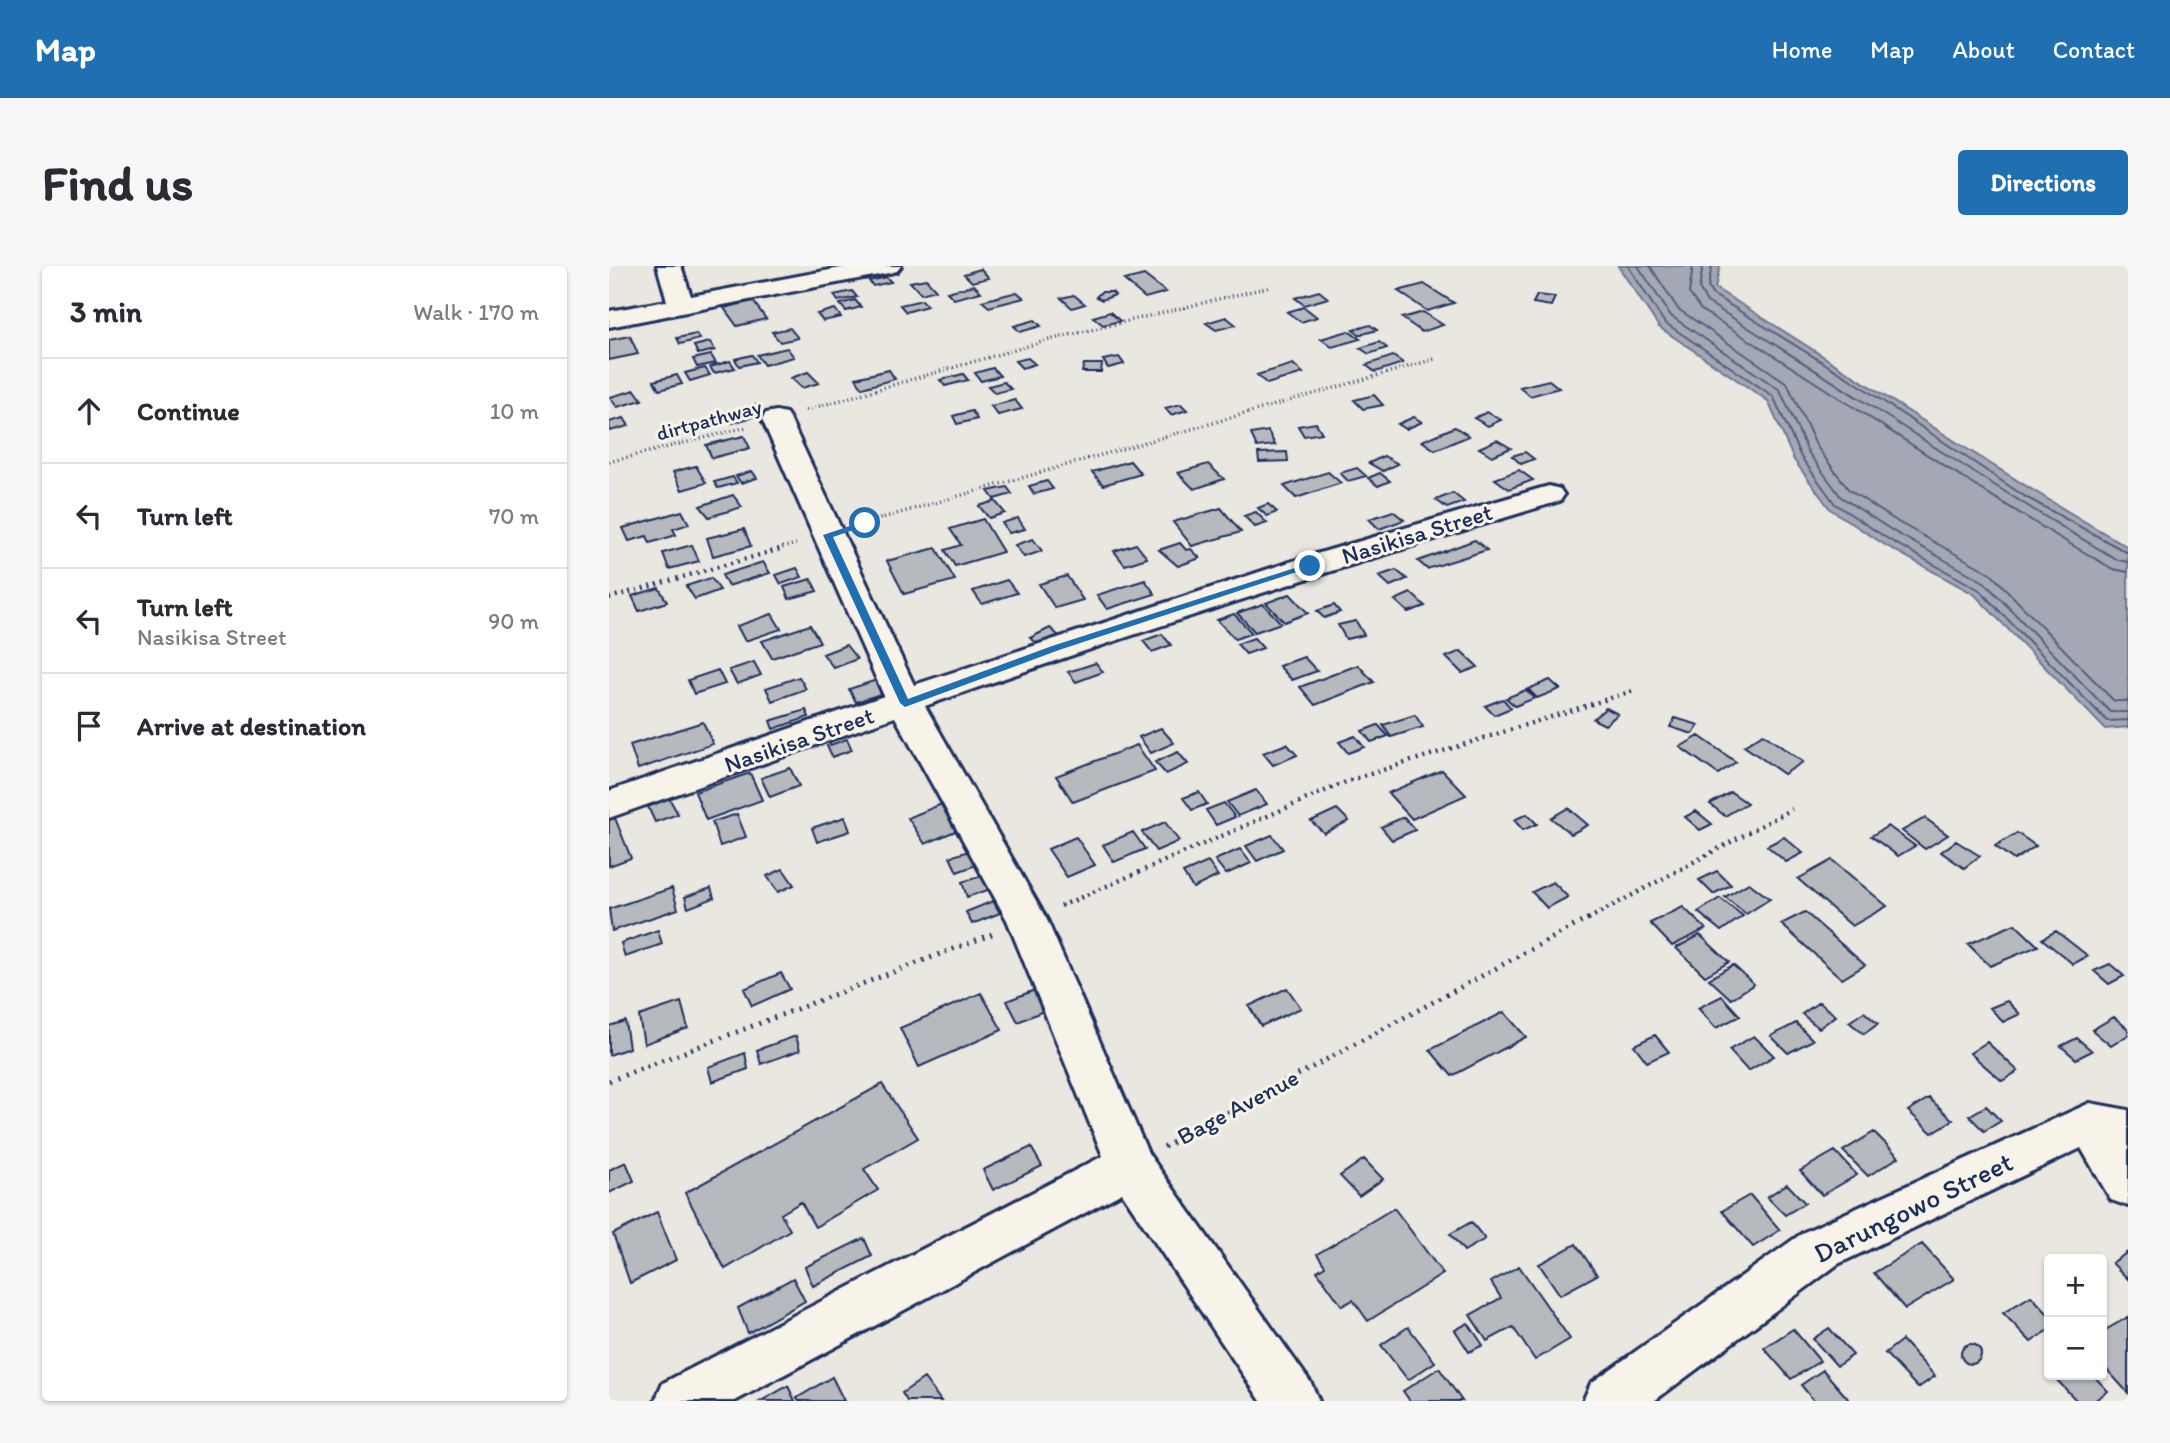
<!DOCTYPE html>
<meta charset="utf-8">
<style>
body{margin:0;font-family:Itim,sans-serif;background:#f7f7f7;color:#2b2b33}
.controls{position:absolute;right:21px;bottom:21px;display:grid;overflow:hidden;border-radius:7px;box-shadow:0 2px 5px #0004}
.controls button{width:63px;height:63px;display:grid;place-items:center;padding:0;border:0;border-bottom:2px solid #e1e1e2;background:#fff;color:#2b2b33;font:35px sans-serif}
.stop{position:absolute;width:21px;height:21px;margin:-16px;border:5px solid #1f6fb2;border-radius:50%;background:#fff}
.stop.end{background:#1f6fb2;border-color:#fff;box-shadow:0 2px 7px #0008}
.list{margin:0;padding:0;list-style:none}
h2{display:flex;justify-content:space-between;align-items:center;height:91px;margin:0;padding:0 28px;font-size:30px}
h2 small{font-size:23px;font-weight:400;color:#7c7c81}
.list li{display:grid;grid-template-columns:46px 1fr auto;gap:21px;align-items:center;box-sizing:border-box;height:105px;padding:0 28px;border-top:2px solid #e1e1e2}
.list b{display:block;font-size:26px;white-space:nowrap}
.list p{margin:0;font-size:23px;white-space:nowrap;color:#7c7c81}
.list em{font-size:23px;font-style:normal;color:#7c7c81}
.icon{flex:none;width:38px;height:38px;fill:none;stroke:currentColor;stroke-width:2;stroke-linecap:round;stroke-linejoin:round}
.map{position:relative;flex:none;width:1519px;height:1135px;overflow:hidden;border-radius:7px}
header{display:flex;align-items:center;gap:42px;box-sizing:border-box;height:98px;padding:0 35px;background:#1f6fb2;color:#fff}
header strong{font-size:33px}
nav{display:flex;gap:38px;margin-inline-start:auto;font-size:24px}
.intro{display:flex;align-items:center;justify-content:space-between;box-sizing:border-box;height:168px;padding:0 42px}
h1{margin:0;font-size:49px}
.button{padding:18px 32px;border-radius:7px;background:#1f6fb2;color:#fff;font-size:24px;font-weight:700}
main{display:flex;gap:42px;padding:0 42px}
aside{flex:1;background:#fff;border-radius:7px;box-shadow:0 2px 5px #0004}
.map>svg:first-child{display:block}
</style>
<header>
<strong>Map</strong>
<nav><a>Home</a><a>Map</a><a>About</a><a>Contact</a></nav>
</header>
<div class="intro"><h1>Find us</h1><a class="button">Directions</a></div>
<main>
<aside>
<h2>3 min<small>Walk · 170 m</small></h2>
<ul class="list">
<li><svg class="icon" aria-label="ahead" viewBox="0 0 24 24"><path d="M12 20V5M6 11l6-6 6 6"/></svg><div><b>Continue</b></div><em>10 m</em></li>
<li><svg class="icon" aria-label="left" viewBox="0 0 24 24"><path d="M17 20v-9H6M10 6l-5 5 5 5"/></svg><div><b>Turn left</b></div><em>70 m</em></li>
<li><svg class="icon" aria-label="left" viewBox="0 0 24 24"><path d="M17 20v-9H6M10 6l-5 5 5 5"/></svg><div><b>Turn left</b><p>Nasikisa Street</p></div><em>90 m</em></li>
<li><svg class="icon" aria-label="arrive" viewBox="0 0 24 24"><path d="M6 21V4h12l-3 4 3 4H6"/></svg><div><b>Arrive at destination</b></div></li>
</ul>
</aside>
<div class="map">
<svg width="1519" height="1135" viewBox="0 0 1519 1135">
<rect width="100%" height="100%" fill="#eae7e0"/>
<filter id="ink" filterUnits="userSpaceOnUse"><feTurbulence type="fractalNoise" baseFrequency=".0143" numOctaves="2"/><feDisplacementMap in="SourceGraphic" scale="14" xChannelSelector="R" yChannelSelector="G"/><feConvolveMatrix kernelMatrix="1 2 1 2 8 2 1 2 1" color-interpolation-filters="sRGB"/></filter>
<g filter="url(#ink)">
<path fill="#a3a8b4" stroke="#6d7892" stroke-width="2" d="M1009,0H1111L1106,22C1244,107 1378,200 1519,281V461L1496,463L1365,328L1276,279L1221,243L1185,194L1159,135L1050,61Z"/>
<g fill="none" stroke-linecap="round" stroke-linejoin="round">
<path stroke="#515f80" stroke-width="2" d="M1019,0L1055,56L1164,130L1192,191L1226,238L1279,273L1369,323L1498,455L1519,454
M1029,0L1062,50L1171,124L1199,186L1232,231L1284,265L1375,316L1501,446H1519
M1041,0L1069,43L1178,117L1208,181L1240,224L1289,256L1381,307L1505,435H1519
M1084,0L1080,27L1092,44C1230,129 1363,222 1504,303L1519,306
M1094,0L1090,23L1098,36C1236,121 1369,213 1509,294L1519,296
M1103,0L1099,21L1103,28L1244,115L1415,230L1519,287"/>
</g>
<path fill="#b6babf" stroke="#1b2f5e" stroke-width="2" d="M372,3L380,12L363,16L355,8Z
M535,9L557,26L536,32L515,14Z
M277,11L282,16L264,20L260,15Z
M317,13L327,24L312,28L301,16Z
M815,18L845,37L818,45L789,25Z
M365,19L372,26L345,33L338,26Z
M243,25L248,31L229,35L225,29Z
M710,25L719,32L695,39L686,32Z
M408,26L415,32L380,41L373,35Z
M492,26H503L506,29L493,34L487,31Z
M465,29L476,38L463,42L452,32Z
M928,29L946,31L942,40L924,37Z
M246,34L252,41L237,45L231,38Z
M313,34L318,40L297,46L291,39Z
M144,35L157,53L128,60L115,42Z
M695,41L708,51L692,56L678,46Z
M226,43L232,51L214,55L208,48Z
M501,46L511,55L494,59L484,51Z
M814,46L834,59L813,66L793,52Z
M617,51L627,59L607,64L597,57Z
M426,54L432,60L411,66L405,60Z
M761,59L768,64L750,69L744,64Z
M181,62L189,72L171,76L163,66Z
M739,65L751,73L723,81L712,73Z
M87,68L91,73L71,78L68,72Z
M21,70L29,88L0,94V74Z
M101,76L106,84L89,88L85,80Z
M770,76L778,82L760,88L751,82Z
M178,82L185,91L155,99L148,89Z
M102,89L107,97L88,101L84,93Z
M143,89L148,96L130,100L126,93Z
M784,90L794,97L766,106L757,99Z
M510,91L515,98L499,102L494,94Z
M419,92L426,98L413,102L406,95Z
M121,95L126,102L105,107L101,101Z
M475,98H493L492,106H473Z
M684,98L694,107L658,118L648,109Z
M96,102L101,109L81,115L76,107Z
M384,102L391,110L372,115L366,107Z
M280,104L286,113L253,122L247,112Z
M199,106L210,117L193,122L182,112Z
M354,108L359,114L336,120L331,114Z
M68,109L73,118L50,124L45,115Z
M940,114L950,122L921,130L911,121Z
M395,116L402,123L386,127L379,120Z
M26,124L33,134L8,141L1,131Z
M765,129L774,139L754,143L745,134Z
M406,134L413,143L389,149L382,140Z
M572,138L578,144L562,149L556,142Z
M148,139L154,148L123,157L117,147Z
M363,145L368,153L348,158L344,150Z
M878,146L892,154L879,160L865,152Z
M805,151L813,156L797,163L789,158Z
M15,152L20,160L1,165L0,156Z
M707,157L713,167L695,170L689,160Z
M846,161L860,170L826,184L813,175Z
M659,165L666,179L648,181L642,168Z
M135,170L141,182L103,192L97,179Z
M888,174L902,182L883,190L870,182Z
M678,186L679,195L650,196L649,187Z
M916,186L925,193L912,198L903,190Z
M775,190L789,198L774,205L760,197Z
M521,195L532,208L494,219L483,206Z
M599,198L615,213L585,223L569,207Z
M87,200L97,217L73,224L64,206Z
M748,202L757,210L739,215L731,207Z
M910,204L924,214L900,223L886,213Z
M143,205L148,212L132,217L127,210Z
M719,206L732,217L687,232L675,220Z
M771,207L781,215L769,220L759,212Z
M124,211L128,217L109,222L105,216Z
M438,215L444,223L425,228L420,220Z
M398,221L403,228L385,233L379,225Z
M844,227L855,236L838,242L827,234Z
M124,229L133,241L100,251L91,240Z
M386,235L396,247L380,252L370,240Z
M659,238L668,246L658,250L649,242Z
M612,242L632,266L583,280L564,256Z
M73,245L80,258L64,263L67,269L41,277L38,270L20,275L14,262Z
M784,245L795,254L770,263L760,253Z
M647,246L658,257L646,261L635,250Z
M409,252L416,263L400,267L393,257Z
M374,253L394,286L346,300L336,284L352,279L341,263Z
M135,263L142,280L104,290L98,272Z
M424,273L433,285L415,291L406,279Z
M866,274L878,284L818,303L809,295Z
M571,277L577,284L582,283L591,292L569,300L550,284Z
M527,278L538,292L516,299L505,285Z
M83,279L90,295L60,303L54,287Z
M327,282L346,314L295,328L278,295Z
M154,296L161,307L119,320L113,309Z
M188,302L193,311L172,318L167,309Z
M787,304L798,313L781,320L770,310Z
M458,310L474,334L446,342L430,318Z
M102,312L111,324L86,333L77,320Z
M202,313L208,325L180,333L175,321Z
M398,314L408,327L373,338L364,325Z
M536,314L546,328L498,343L488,329Z
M50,322L58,336L30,345L23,330Z
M802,327L816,340L799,346L786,334Z
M681,328L699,347L675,356L657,337Z
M654,338L672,357L646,366L628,347Z
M725,339L731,346L715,352L708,345Z
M163,348L172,363L136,375L128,360Z
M625,348L643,367L626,373L608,354Z
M747,355L755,369L737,373L729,359Z
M201,359L211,376L163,392L153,375Z
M441,362L450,370L431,379L421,372Z
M553,368L562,379L543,386L534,375Z
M645,372L654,382L637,388L628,378Z
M237,379L248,393L225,402L214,388Z
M852,385L869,401L853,407L837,391Z
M695,391L708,405L683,414L670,400Z
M145,396L152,409L128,418L120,404Z
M487,397L494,406L467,416L459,406Z
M749,399L765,416L706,439L691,421Z
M109,404L116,418L85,428L79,414Z
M190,411L197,423L163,435L157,422Z
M274,412L281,425L247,436L240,423Z
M941,414L951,423L928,432L919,423Z
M917,424L926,432L906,440L897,432Z
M894,433L902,442L885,449L876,440Z
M997,442L1009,448L996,459L984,453Z
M197,444L200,451L164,463L161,455Z
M806,449L814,461L782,471L774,459Z
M1066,452L1090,459L1084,468L1061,461Z
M94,456L104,478L29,503L21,479Z
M769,459L779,470L762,476L753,465Z
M552,462L565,477L542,487L530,471Z
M1154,468L1194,496L1175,508L1135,480Z
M746,470L755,481L739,487L730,476Z
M1090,470L1127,496L1109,508L1071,481Z
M238,473L243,484L223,491L218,480Z
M678,478L688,489L664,499L654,487Z
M528,479L546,505L464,536L447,510Z
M569,486L579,498L557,508L546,496Z
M181,502L190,520L161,531L152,512Z
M833,504L857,529L803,553L779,527Z
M141,507L153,534L97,554L86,526Z
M647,524L658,538L629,550L618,536Z
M590,526L598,538L583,544L574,532Z
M1122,526L1138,537L1116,550L1101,538Z
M60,532L69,548L46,556L39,541Z
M335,537L351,563L316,578L299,552Z
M615,537L626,551L607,559L597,544Z
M959,542L979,559L962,568L942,552Z
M728,543L740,555L715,567L702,555Z
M1087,545L1103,558L1091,564L1076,551Z
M128,548L137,571L111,580L103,556Z
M918,548L928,558L914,564L905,554Z
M236,551L241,565L208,576L203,562Z
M795,551L806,564L783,574L772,561Z
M6,552L22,592L0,600V554Z
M1316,552L1339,569L1316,583L1293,565Z
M556,556L570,575L547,585L533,566Z
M1279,560L1306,580L1289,590L1262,570Z
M524,566L536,583L505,596L494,579Z
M1408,567L1427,580L1405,594L1386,580Z
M663,569L674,583L648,595L637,580Z
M467,571L486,599L458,611L439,583Z
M1175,571L1194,587L1177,596L1158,580Z
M1347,575L1371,590L1355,602L1332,586Z
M631,583L642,597L617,608L606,594Z
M363,584L370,598L348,606L341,591Z
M1223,594L1278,640L1243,660L1189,613Z
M599,596L609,610L584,622L574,607Z
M174,603L185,619L169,626L158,610Z
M1108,605L1122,619L1104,628L1090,614Z
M376,609L382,623L358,631L353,616Z
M944,616L959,631L938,642L923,626Z
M1140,617L1161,633L1137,648L1116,631Z
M63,622L69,643L3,665L0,643Z
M102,622L105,632L79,642L76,631Z
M1111,632L1134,650L1112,665L1089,646Z
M384,635L391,647L363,658L357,646Z
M1074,641L1097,663L1063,680L1041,657Z
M1196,646L1256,699L1233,713L1172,658Z
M1406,658L1429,680L1381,700L1359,678Z
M49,664L53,678L16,691L12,677Z
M1447,665L1479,690L1464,698L1433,673Z
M1091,669L1120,696L1096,710L1067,682Z
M1501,698L1515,710L1500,718L1485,705Z
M1124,699L1145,718L1122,733L1100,713Z
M172,707L181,723L143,740L135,723Z
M678,722L692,742L652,760L640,740Z
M428,723L439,743L409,756L398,735Z
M372,727L393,764L310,801L291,762Z
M1113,730L1131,750L1107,762L1089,742Z
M1398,735L1411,748L1394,756L1381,742Z
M72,736L79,762L35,778L30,750Z
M1210,736L1227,750L1210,762L1193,748Z
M895,746L917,771L843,810L821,784Z
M1255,746L1269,758L1255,768L1240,756Z
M1505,751L1519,763V769L1502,780L1483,764Z
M16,755L20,782L0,789V760Z
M1187,757L1204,774L1179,787L1162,770Z
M1046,769L1060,786L1038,796L1025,779Z
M187,770L191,784L152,798L148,784Z
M1145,770L1165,790L1139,805L1120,784Z
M1468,772L1483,785L1467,793L1452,780Z
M1378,776L1409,805L1393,815L1361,787Z
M136,787L139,803L103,816L99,801Z
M273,818L309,872L255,903L269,924L206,961L192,936L172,948L181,964L116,1003L76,927Z
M1320,832L1344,854L1323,867L1299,845Z
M1377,840L1392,855L1375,865L1360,850Z
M1265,866L1290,891L1259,910L1234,885Z
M422,881L433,900L384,924L374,904Z
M1226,885L1248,909L1213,929L1191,905Z
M755,893L774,913L750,930L731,910Z
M17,896L25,915L0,927V904Z
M1178,918L1196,937L1176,949L1158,931Z
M1141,929L1171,964L1144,981L1113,945Z
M785,942L834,1008L759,1055L744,1034L733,1040L708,1005L716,1000L708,988Z
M48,946L67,994L21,1017L4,968Z
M862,956L876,973L855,985L841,968Z
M255,972L263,990L204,1020L196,1001Z
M967,978L988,1009L951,1029L930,998Z
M1313,978L1345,1013L1296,1043L1265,1007Z
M1519,986V1013L1503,997Z
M910,1000L961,1073L926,1094L904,1061L878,1075L861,1049L892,1032L882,1016Z
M184,1012L196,1035L139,1067L129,1042Z
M1422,1030L1440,1049V1064L1422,1076L1394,1047Z
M1519,1051V1127L1493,1098V1066Z
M859,1057L874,1079L860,1086L846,1064Z
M799,1061L826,1096L799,1114L772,1079Z
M1220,1062L1244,1089L1228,1100L1204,1073Z
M1184,1063L1211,1095L1182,1113L1155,1082Z
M1293,1074L1326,1110L1309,1122L1276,1087Z
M1352 1088a10 10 0 1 1 20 0a10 10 0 1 1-20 0Z
M830,1102L853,1135H801L794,1125Z
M1214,1104L1241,1135H1205L1192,1119Z
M1443,1109H1484L1499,1125L1485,1135H1468Z
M223,1111L235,1135H190L188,1132Z
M315,1112L332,1135H298L293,1127Z
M179,1120L186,1135H152Z"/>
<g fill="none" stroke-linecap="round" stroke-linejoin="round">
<defs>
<path id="minor" d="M48,0H72L82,30L242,0H292L288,5L280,7L0,61V45L58,35Z
M167,145L177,147L181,153L305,419L690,293L929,223L940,220L951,223L955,229L951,235C737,299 525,366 316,440L438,654L539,887L702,1117L710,1135H652L513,927L126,1135H46L54,1117L494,890L398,654L286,451L0,552V525L275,430L153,153L157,147Z
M1481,837L1519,844V940L1502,934L1472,882L1229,998L1045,1135H974L982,1117L1195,966Z"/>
</defs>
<use href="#minor" stroke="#1b2f5e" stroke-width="6"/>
<path stroke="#1b2f5e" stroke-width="3.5" stroke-dasharray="1 3.5" stroke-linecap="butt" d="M197,144L436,75L660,21
M0,196L138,161
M249,259L826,93
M169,283L187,278"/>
<path stroke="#1b2f5e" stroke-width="4.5" stroke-dasharray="2 5" stroke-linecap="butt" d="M0,332L175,282
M452,640L739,515L1024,425
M979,653L1183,543"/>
<path stroke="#1b2f5e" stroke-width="5" stroke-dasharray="2 6" stroke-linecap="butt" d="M0,815L386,667
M555,881L982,651"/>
<use href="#minor" fill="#f7f3e8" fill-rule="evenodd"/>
</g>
</g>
<path fill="#1f6fb2" d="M256,255L259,259L224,271L299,433L443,380L698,298L706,300L450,384L296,441L291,437L214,269Z"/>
<g text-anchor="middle" stroke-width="6" stroke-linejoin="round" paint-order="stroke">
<g font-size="21" fill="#1b2f5e" stroke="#f7f3e8">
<text transform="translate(100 154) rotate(-15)" y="7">dirtpathway</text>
</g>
<g font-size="24" fill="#1b2f5e" stroke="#f7f3e8">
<text transform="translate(808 268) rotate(-17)" y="8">Nasikisa Street</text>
<text transform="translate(190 474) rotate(-19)" y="8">Nasikisa Street</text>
<text transform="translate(629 841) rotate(-28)" y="8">Bage Avenue</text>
</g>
<g font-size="28" fill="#1b2f5e" stroke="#f7f3e8">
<text transform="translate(1304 941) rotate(-26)" y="10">Darungowo Street</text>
</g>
</g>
</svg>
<div class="controls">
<button>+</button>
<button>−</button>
</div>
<div class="stop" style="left:256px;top:257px"></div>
<div class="stop end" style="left:701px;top:300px"></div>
</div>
</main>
